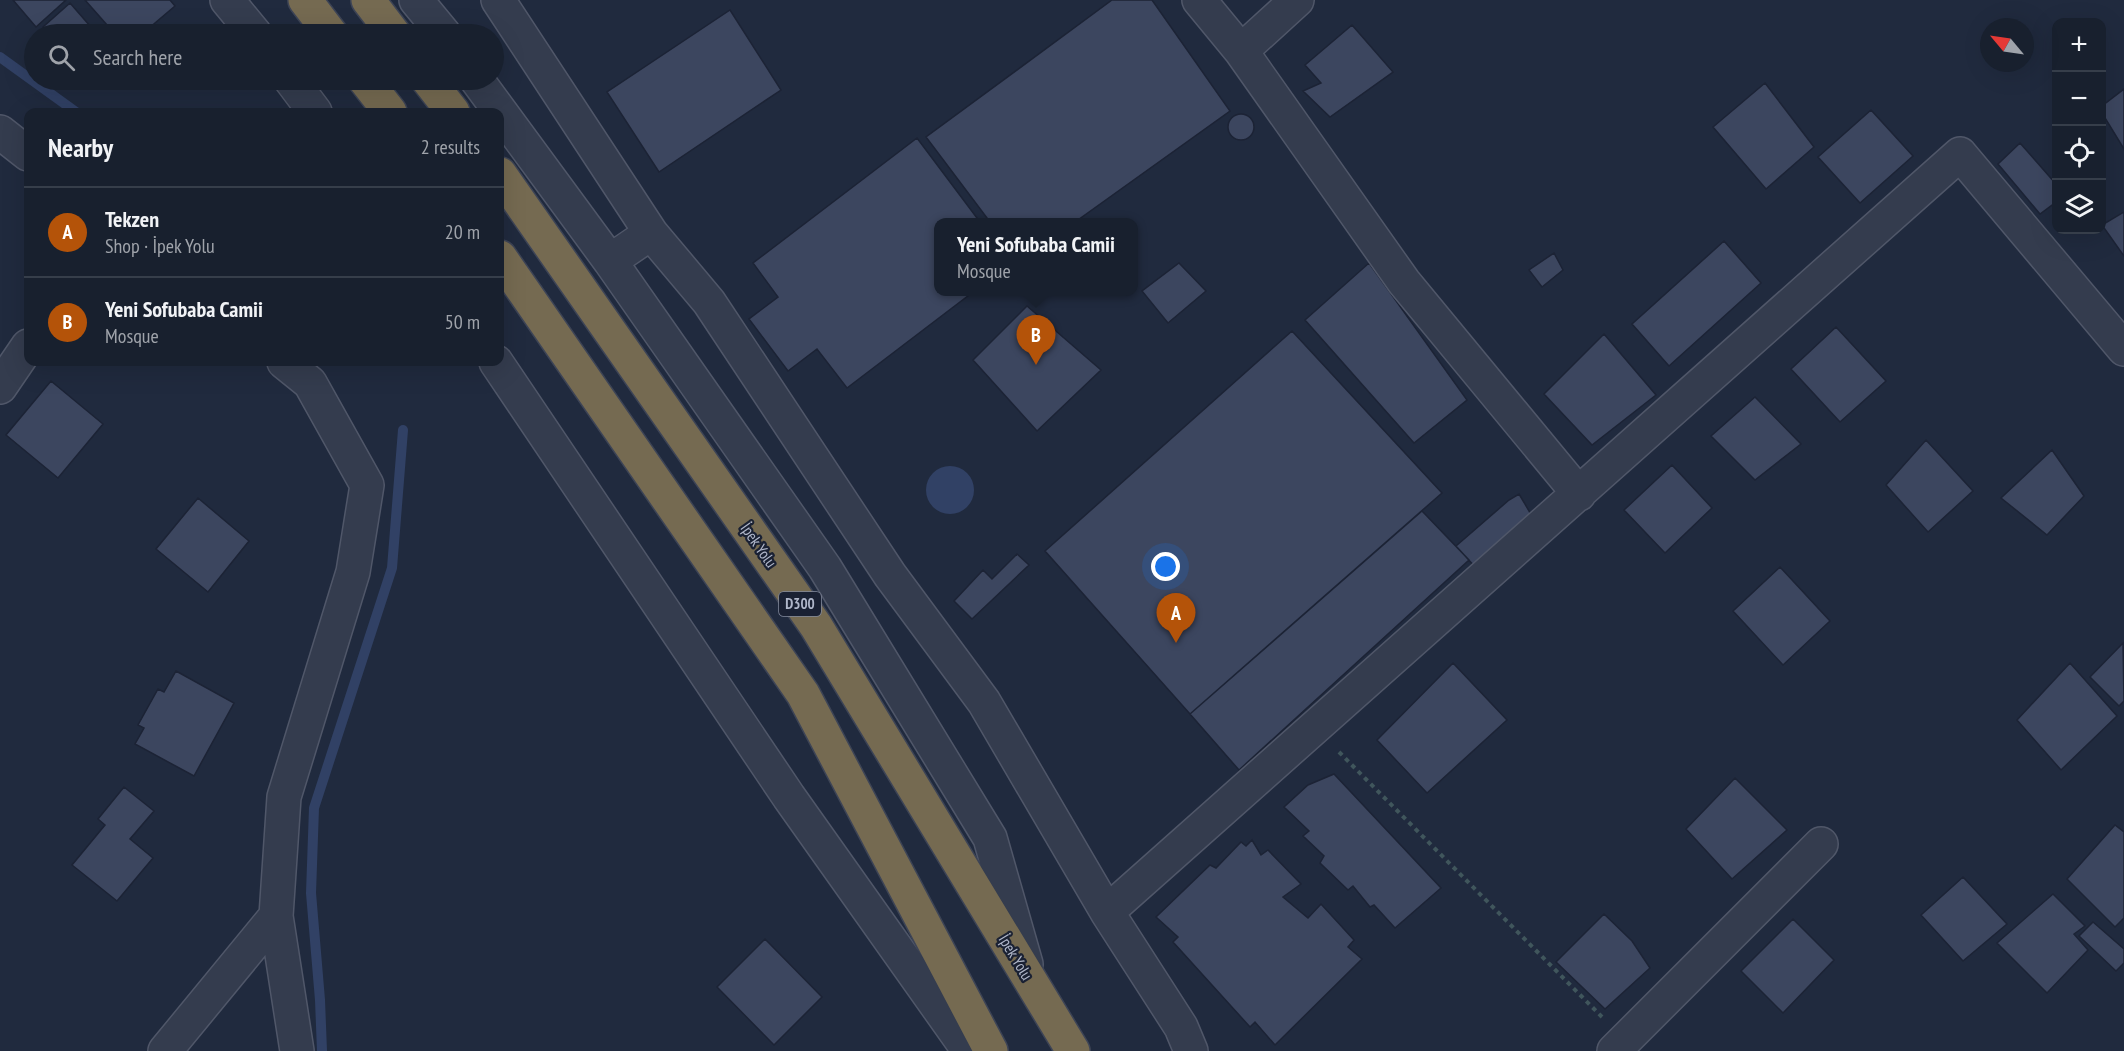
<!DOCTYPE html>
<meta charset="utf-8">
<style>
body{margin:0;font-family:"PT Sans Narrow",sans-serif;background:#212836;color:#f1f3f6}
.controls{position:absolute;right:18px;top:18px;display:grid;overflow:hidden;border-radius:12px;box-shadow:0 6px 24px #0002}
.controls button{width:54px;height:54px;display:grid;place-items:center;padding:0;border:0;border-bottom:2px solid #363e4a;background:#18202e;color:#f1f3f6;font:30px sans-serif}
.compass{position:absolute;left:1980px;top:18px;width:54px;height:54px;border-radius:50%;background:#18202e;box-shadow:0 6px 24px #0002;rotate:299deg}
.you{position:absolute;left:1166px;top:567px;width:21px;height:21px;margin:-15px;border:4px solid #fff;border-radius:50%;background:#1a73e8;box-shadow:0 0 0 9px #1a73e833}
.badge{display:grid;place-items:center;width:39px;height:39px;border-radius:50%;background:#b45309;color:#fff;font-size:20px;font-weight:700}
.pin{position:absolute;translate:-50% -50px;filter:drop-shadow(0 2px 3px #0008)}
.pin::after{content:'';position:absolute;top:32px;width:21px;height:18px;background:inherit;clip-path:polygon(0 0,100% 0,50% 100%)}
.popup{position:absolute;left:934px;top:218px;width:204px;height:78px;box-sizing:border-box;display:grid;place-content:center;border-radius:12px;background:#18202e;filter:drop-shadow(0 2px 4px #0005);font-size:20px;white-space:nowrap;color:#9fa3aa}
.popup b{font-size:22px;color:#f1f3f6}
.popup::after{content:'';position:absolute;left:50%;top:100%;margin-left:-12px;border:12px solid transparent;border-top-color:#18202e}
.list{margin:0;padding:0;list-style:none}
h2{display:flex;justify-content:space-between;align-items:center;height:78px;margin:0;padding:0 24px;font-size:26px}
h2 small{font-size:20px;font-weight:400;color:#9fa3aa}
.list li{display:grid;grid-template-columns:39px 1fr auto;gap:18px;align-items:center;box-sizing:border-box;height:90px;padding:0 24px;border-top:2px solid #363e4a}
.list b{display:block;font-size:22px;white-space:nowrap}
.list p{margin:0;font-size:20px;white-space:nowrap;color:#9fa3aa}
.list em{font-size:20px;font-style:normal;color:#9fa3aa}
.icon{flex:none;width:33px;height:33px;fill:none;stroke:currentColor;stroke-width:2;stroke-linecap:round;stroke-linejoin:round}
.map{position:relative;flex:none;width:2124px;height:1051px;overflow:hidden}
.search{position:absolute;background:#18202e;box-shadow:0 6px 24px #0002;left:24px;top:24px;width:480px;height:66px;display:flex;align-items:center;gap:15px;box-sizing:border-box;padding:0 21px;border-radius:33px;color:#9fa3aa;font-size:22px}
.panel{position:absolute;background:#18202e;box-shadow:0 6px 24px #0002;left:24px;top:108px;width:480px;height:258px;border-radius:12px}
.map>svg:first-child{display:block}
</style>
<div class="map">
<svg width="2124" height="1051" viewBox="0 0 2124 1051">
<rect width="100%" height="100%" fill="#202a3e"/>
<path fill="#314165" d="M926 490a24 24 0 1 1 48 0a24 24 0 1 1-48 0Z"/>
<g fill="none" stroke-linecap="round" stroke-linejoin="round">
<path stroke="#314165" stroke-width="10" d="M0,57L76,112
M322,1051L320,1000L311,893L314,808L392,568L403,430"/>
</g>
<path fill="#3c465f" stroke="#1c2335" stroke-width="1.5" d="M13,0H66L36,27Z
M85,0H170L175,6L142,34H115Z
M1112,0H1152L1230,111L1075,222H990L926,137Z
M70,3L97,34H50L43,27Z
M730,10L781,90L659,172L607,92Z
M1352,25L1393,72L1330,117L1303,91L1321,83L1305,65Z
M1765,83L1814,147L1766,189L1713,127Z
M2124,89V149L2102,113V106Z
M1871,110L1913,156L1860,203L1818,157Z
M1228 127a13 13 0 1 1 26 0a13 13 0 1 1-26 0Z
M917,138L980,222H938V292H973L847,388L817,349L788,371L749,319L778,297L753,263Z
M2020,143L2056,184V202L2040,214L1998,164Z
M2124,212V256L2102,225Z
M1724,241L1761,283L1669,366L1632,324Z
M1554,253L1563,270L1542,287L1529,270Z
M1179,263L1206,291L1168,323L1142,291Z
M1369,263L1467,400L1414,443L1305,320Z
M1027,306L1101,370L1037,431L973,360Z
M1836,327L1886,381L1840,422L1791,369Z
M1292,331L1442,493L1190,714L1045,551Z
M1604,334L1656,395L1592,445L1544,394Z
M51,381L103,424L58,478L6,435Z
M1755,397L1801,444L1755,480L1711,436Z
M1926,440L1973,491L1928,532L1886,485Z
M2052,450L2084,496L2047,535L2001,498Z
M1672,465L1712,508L1665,553L1624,510Z
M1519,494L1532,516L1477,569L1456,546L1509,500Z
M198,498L249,541L208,592L156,549Z
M1422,511L1469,560L1239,770L1190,714Z
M1017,554L1029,565L972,619L954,601L983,570L992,579Z
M1780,567L1830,621L1783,665L1733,611Z
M2123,643L2124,701L2119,706L2090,677Z
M1453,663L1507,720L1427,793L1377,740Z
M2070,663L2117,716L2061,770L2017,720Z
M176,671L234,703L194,776L135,744L144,728L138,725L158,689L164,692Z
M1334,774L1441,888L1395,928L1374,905L1370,907L1353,886L1348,890L1320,863L1324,856L1303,836L1309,831L1284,807L1308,785Z
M1735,778L1787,830L1732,879L1686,829Z
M124,787L154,811L130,839L153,858L117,901L72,865L105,825L98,819Z
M2115,825L2124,832V918L2115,927L2067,879Z
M1252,840L1261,855L1268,850L1301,884L1283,897L1308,918L1321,904L1354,940L1348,947L1362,959L1275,1045L1255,1022L1250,1027L1173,942L1178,937L1156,917L1210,865L1216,868L1241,842L1246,846Z
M1963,877L2007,924L1963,961L1921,915Z
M2053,894L2085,926L2074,934L2088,950L2047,993L1997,943Z
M1604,914L1632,941L1650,968L1605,1009L1556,962Z
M1793,919L1834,960L1783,1013L1741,971Z
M2093,922L2124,949V963L2116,971L2079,936Z
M765,939L822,997L774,1045L717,987Z"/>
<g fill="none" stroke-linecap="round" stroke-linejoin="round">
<defs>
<path id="minor" d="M227,0L255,34
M416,0L444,34
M498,0L651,233L610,261
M1199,0L1241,51L1404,282L1579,494
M1241,51L1297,0
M291,80L315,112
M477,80L610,261L825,568L990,838L1026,964
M0,132L28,154
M651,233L709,302L890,575L984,702L1107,912L1181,1027L1191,1051
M284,362L310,383L367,485L353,572L284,797L276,916L297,1051
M496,362L789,797L969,1051
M0,387L28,346
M1107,912L1960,154L2124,349
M165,1051L276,916
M1614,1051L1821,844"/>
<path id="highway" d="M305,0L331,34
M368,0L394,34
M365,80L390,112
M428,80L453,112
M500,174L816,626L1073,1051
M500,257L803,694L991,1051"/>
</defs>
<use href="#minor" stroke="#505769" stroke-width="36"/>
<use href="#highway" stroke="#3d4456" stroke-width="36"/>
<path stroke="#40565c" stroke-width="4" stroke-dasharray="4.5 4.5" stroke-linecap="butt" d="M1339,752L1602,1017"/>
<use href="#minor" stroke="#343c4e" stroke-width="33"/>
<use href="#highway" stroke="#756a51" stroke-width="33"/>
</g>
<g text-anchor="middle" stroke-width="4.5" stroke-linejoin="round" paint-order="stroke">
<rect fill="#1a2133" stroke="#838a9d" stroke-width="1.5" x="779" y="592" width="42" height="24" rx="4.5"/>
<g font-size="15" font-weight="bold" fill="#b0b7ca">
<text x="800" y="609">D300</text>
</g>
<g font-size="16" fill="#b0b7ca" stroke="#1a2133">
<text transform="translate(759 545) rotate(55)" y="6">İpek Yolu</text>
<text transform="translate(1016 957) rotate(59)" y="6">İpek Yolu</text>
</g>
</g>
</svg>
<div class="controls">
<button>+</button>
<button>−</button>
<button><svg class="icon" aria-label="locate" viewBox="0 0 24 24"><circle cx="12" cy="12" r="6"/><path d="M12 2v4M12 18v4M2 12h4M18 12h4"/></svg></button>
<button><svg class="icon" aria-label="layers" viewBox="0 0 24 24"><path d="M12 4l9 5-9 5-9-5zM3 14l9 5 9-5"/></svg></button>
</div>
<svg class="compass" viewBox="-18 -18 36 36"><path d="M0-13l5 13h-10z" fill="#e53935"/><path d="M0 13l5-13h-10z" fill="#9fa3aa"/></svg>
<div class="you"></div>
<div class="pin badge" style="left:1176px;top:643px">A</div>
<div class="pin badge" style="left:1036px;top:365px">B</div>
<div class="popup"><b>Yeni Sofubaba Camii</b>Mosque</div>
<div class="search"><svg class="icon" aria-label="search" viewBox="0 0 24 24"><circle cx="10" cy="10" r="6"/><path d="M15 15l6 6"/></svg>Search here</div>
<section class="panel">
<h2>Nearby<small>2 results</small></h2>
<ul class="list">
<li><span class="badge">A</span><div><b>Tekzen</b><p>Shop · İpek Yolu</p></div><em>20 m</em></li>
<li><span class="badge">B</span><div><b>Yeni Sofubaba Camii</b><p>Mosque</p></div><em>50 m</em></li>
</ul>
</section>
</div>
